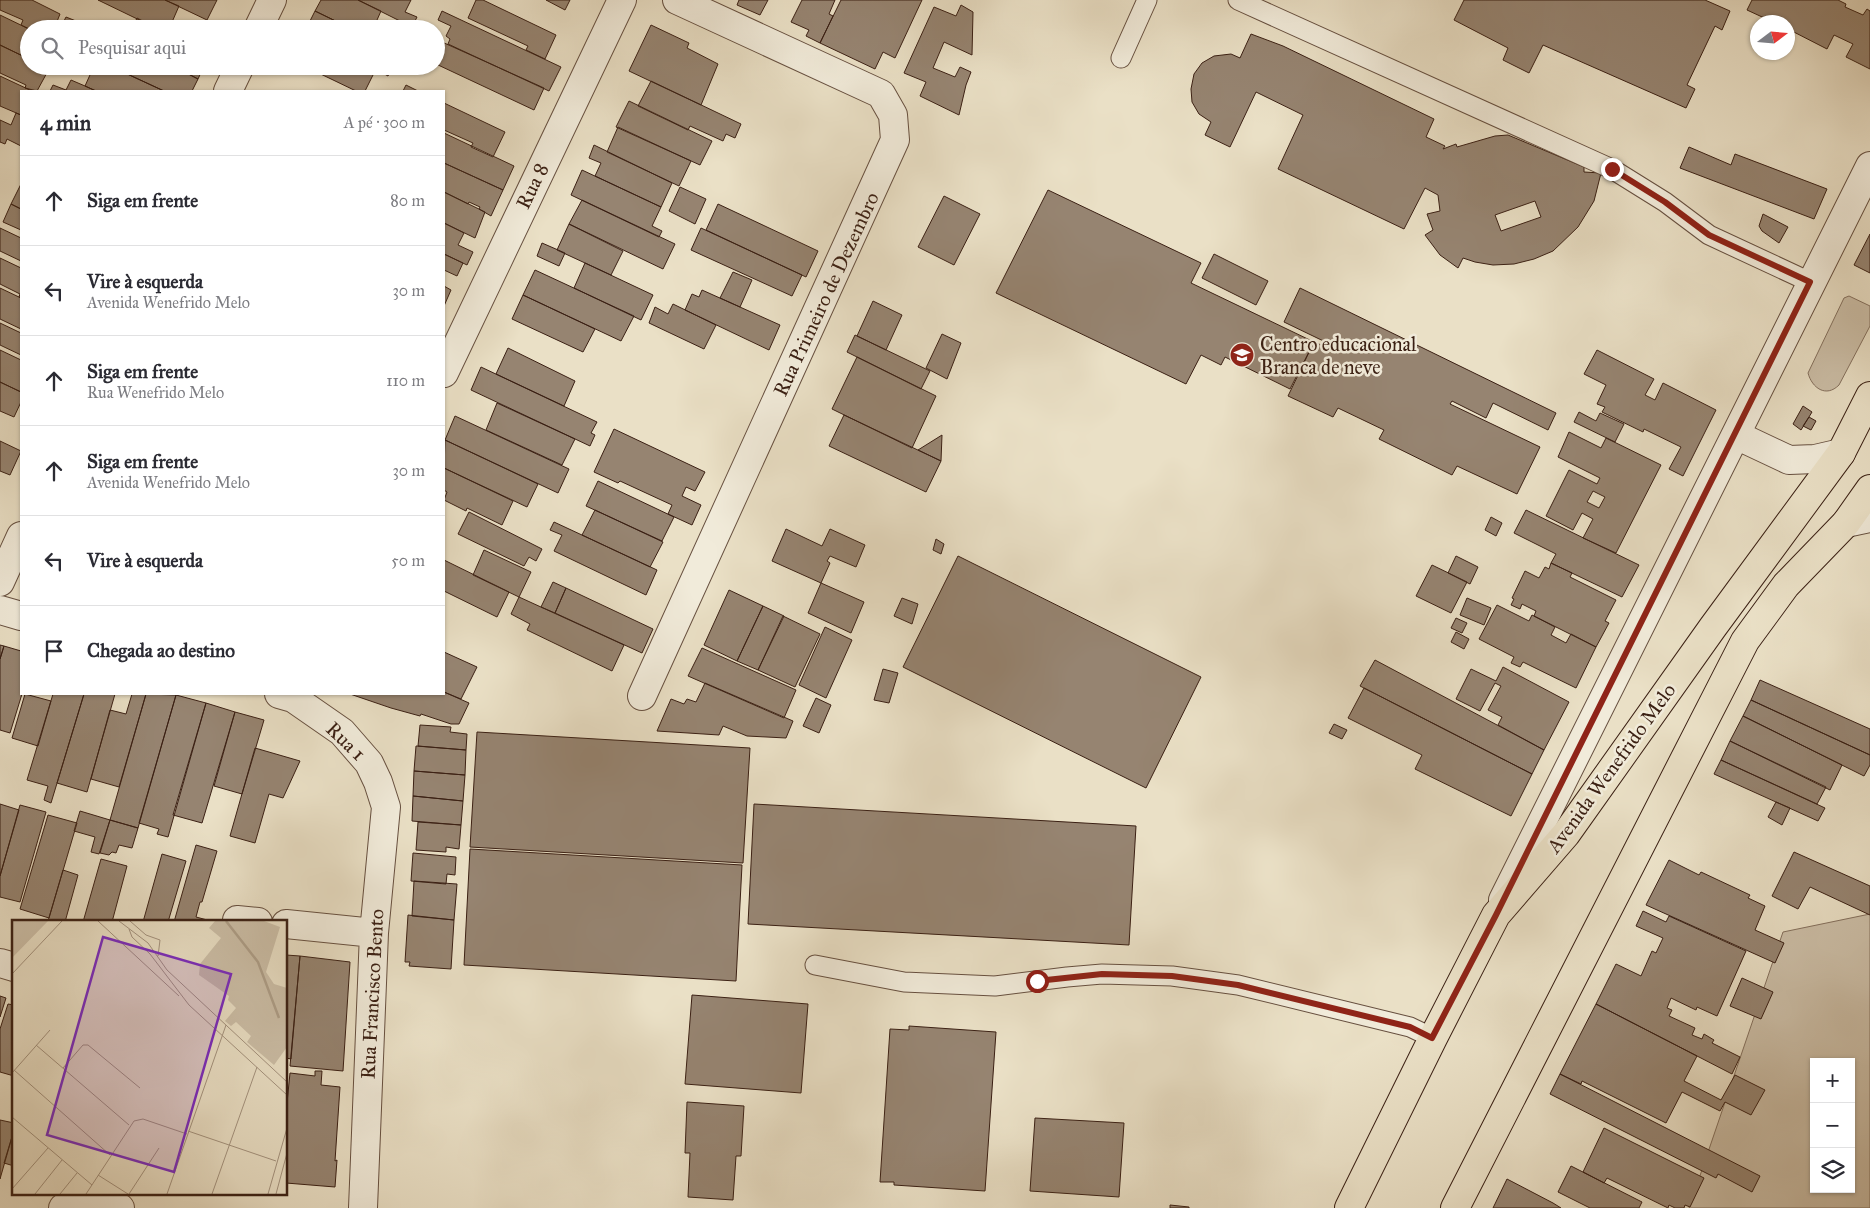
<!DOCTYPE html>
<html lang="pt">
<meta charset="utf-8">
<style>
body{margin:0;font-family:"IM FELL Great Primer",serif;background:#f2f2f3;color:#2b2b33}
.controls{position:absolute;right:15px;bottom:15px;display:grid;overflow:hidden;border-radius:0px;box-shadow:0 1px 4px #0004}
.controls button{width:45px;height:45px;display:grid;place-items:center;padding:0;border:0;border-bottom:1px solid #e1e1e2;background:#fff;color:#2b2b33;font:25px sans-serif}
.compass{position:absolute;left:1750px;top:15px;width:45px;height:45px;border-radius:50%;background:#fff;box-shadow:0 1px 4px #0004;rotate:74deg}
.stop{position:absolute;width:15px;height:15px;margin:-11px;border:4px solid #8f2418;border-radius:50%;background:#fff}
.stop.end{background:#8f2418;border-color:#fff;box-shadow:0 1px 5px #0008}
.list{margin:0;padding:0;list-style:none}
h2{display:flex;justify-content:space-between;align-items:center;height:65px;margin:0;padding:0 20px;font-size:21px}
h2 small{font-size:16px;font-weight:400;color:#7c7c81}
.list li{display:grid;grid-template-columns:32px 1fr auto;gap:15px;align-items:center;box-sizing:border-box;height:90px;padding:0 20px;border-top:1px solid #e1e1e2}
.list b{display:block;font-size:19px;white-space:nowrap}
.list p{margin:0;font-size:16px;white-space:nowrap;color:#7c7c81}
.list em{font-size:16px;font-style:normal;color:#7c7c81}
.icon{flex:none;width:28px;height:28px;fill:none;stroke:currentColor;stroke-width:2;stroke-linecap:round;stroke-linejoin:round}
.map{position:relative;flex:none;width:1870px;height:1208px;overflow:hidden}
.search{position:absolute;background:#fff;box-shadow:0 1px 4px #0004;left:20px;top:20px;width:425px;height:55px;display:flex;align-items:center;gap:12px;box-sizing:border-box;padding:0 18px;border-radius:28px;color:#7c7c81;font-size:19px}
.panel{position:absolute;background:#fff;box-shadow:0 1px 4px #0004;left:20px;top:90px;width:425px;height:605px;border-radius:0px}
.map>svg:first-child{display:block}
</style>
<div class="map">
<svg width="1870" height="1208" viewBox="0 0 1870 1208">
<rect width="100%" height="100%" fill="#eae0c6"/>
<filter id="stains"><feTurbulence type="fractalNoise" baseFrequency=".004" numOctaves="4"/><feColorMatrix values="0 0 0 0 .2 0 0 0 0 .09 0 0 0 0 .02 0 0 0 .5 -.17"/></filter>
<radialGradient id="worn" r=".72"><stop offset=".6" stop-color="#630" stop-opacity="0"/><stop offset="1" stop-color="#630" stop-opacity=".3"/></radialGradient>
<path fill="#ccbfa8" stroke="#84705e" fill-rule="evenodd" d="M1849,296L1870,306V326L1839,385C1826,398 1812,388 1808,373L1844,298Z
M1870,914V1208H1689L1783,932ZM1814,1062H1851V1189H1814Z"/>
<path fill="#968471" stroke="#3b2014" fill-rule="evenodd" d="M0,0H32L60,14L54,29H29L21,25L23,20L0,10Z
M98,0H165L179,6L169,29H158Z
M165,0H217L207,20Z
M321,0H358L381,11L373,29H352L315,11Z
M358,0H411L405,12L417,17L412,27Z
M476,0H483L556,35L545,59L526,50L528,46L468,18Z
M546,0H570L565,10Z
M739,0H768L760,15L737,5Z
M802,0H835L829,14L833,16L820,43L806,36L809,30L791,22Z
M841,0H922L895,58L883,52L875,69L820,43Z
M1464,0H1705L1730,11L1722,30L1715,26L1687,85L1695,89L1686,108L1543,45L1529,73L1503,60L1508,48L1454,20Z
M1752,0H1838L1846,4L1845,7L1863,15L1867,9L1870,11V69L1846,57L1853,44L1834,35L1827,49L1788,29V22H1773L1747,10Z
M961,5L973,12L972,55L944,42L933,68L955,77L960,67L971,72L966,85L959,115L920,96L926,82L904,73L934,7L956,16Z
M315,11L352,29H306Z
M442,11L561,67L549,91L448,44L450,39L446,36L451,26L438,20Z
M0,15L29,29V59L0,45Z
M66,17L81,23L79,29H60Z
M137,18L158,29H132Z
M651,25L689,43L687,48L718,64L701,105L629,71Z
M1251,34L1283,46L1434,119L1426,137L1445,146L1443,149L1456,144L1457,147L1495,136L1508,135L1584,167V172L1601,173L1594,201L1578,227L1553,251L1534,259L1514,264L1493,265L1475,262L1463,258L1458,268L1440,255L1425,235L1433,230L1427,214L1440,211L1438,195L1425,188L1404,229L1278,169L1303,115L1256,92L1230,147L1205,135L1211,122L1199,114L1192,102L1191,89L1194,74L1202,63L1214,56L1231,54L1240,58ZM1535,201L1541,217L1501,231L1495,215Z
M442,42L544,88L534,110L436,64V54Z
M0,45L29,59V66H44L49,69L37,91L25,88L26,85L0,73Z
M94,66H110L164,91H96L85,86Z
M110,66H173L198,79L192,91H164Z
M173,66H204L198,79Z
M304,66H370L376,69L365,91H356Z
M370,66H393L388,76Z
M0,76L32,91H21V115L0,106Z
M71,80L85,86L96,91H50L53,85L66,90Z
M651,81L741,124L735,138L726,134L723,141L690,126L688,130L638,106Z
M406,85L418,91H403Z
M629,101L712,141L700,165L616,127Z
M444,103L505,132L493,157L471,147L473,143L444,130Z
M16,113L21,115V146L7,139L5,144L0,142V120L11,125Z
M618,127L691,161L679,186L607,152Z
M444,133L514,166L503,190L444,163Z
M594,145L672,183L661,207L595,176L601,163L589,158Z
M1689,147L1731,165L1735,154L1827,189L1814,219L1680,168Z
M444,163L503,190L491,216L479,209L480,207L469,202L468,204L444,192Z
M582,170L661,207L652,226L662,231L659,237L571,195Z
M21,184V209L11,204Z
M680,187L706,199L695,224L669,211Z
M1048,190L1201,263L1191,283L1314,342L1290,389L1225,357L1221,365L1201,355L1186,384L996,293Z
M444,192L485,212L475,238L444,223Z
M944,196L980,214L954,265L918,247Z
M582,200L675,244L663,269L569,224Z
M11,204L21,209V230L3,222Z
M718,204L818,251L806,277L706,230Z
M1763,214L1788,227L1779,243L1762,231L1759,226Z
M444,223L464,233L458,245L473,252L467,265L444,254Z
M569,224L623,251L611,275L557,250Z
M0,228L21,238V261L0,251Z
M701,228L802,275L792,296L691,250Z
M1870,234V273L1854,265Z
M542,243L565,253L559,266L537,256Z
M444,254L463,263L457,276L444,270Z
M1214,254L1268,281L1256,305L1202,278Z
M0,258L21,268V298L19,297L20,294L0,284Z
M585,263L653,295L641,320L574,288Z
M535,270L634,316L621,341L523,295Z
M733,272L752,280L740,307L720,298Z
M444,286L451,290L444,306Z
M0,288L21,298V329L0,319Z
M1300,288L1556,413L1548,430L1493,403L1486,418L1452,401L1450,404L1540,447L1517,494L1457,466L1452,475L1379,439L1384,430L1338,408L1333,417L1288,396L1314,342L1338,352L1340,349L1284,322Z
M702,290L780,325L769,350L685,310L692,294L699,297Z
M523,295L595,329L583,352L512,319Z
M873,301L902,315L886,350L857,336Z
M673,304L716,325L704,349L649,323L655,307L668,314Z
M0,323L21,333V355L0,345Z
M942,334L961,343L947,379L926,368Z
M855,335L930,371L921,389L847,352Z
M508,348L575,381L564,406L496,374Z
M0,350L21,360V392L0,382Z
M1597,350L1654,379L1645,395L1655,400L1663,383L1716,410L1683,476L1669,469L1681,447L1644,429L1643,432L1602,412L1605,407L1597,404L1606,385L1584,374Z
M857,357L936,396L912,448L832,409Z
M481,367L597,422L591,433L595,435L590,446L471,390Z
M0,382L21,392V402L14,417L0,411Z
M497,403L575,439L562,465L486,430Z
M1803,406L1812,412L1801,430L1793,424Z
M1579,412L1596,421L1600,413L1624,424L1615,442L1574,422Z
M844,415L941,461L926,492L829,446Z
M455,416L569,469L558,493L445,440Z
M1809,417L1816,421L1811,430L1803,426Z
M614,429L705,472L695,491L686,487L682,496L701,505L692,525L668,514L672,505L620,481L618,483L594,472Z
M1569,432L1601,448L1606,438L1661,465L1616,553L1583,538L1593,519L1582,513L1573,530L1546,516L1569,470L1597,484L1600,478L1558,457ZM1593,491L1605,497L1599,508L1587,502Z
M942,435L941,461L918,450Z
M445,440L538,484L527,507L444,468Z
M0,441L21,451L10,475L0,471Z
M444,468L513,501L502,525L467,508L466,511L444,500L447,492L444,490Z
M598,481L674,517L662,541L586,506Z
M595,510L663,542L650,567L582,535Z
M1526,510L1639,565L1622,597L1551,563L1556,554L1514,533Z
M469,512L542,549L536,561L529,557L524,566L458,534Z
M1491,517L1502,523L1496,536L1485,530Z
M554,522L657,570L646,595L554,551L562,535L550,530Z
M786,529L822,546L830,529L865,545L856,567L830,556L827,561L830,563L821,583L772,561Z
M936,539L944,544L941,554L933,550Z
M484,550L531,572L519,597L473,575Z
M958,556L1201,677L1146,788L903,667Z
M1456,556L1478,567L1470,584L1448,573Z
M444,560L509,592L497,617L444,591Z
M1551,563L1572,573L1570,577L1616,600L1605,621L1609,623L1596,647L1534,616L1536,611L1522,604L1520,609L1511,605L1514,599L1512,598L1525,571L1539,578L1545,567L1549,569Z
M1432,565L1467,582L1451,613L1416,596Z
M553,582L566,588L555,613L541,607Z
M821,583L864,602L851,633L808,613Z
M566,588L653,629L642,653L555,613Z
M729,590L763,606L737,661L704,645Z
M519,597L624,645L612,671L527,630L530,624L511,614Z
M902,598L918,604L912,624L894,616Z
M1467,598L1491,608L1484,625L1460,615Z
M1497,605L1529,621L1532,615L1555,627L1551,635L1566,643L1571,634L1596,647L1576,688L1523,662L1520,667L1511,663L1514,657L1479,639Z
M763,606L784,616L758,670L737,661Z
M783,616L820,634L795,687L758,670Z
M1456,618L1467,623L1462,633L1451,628Z
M825,627L852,640L826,698L799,685Z
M1456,632L1469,639L1464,649L1451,642Z
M0,645L4,646L0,659Z
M4,646L21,651L22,694L10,733L0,730V659Z
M702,648L796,690L784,718L688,676Z
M444,652L477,667L461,699L444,692Z
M1375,660L1544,750L1532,774L1360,686Z
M1503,667L1569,702L1544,750L1498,725L1502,717L1488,710L1501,686L1495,683L1480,711L1456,699L1471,669L1496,681Z
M883,669L898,673L889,703L874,700Z
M1760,680L1870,729V755L1751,700Z
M705,683L793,721L786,738L747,736L723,726L719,735L657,731L671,699L684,704L687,699L696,702Z
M1364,688L1532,774L1511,816L1415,769L1422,755L1348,718Z
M444,692L469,703L459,724H451L421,714L420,716L391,708L350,694H444Z
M25,694L51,701L38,746L12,738Z
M53,694H84L51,803L44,800L48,786L27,780Z
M84,694H115L87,792L57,783Z
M132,694H146L119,787L91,779L110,710L126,714Z
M146,694L176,695L138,828L110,820Z
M176,695L206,703L168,837L157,834L159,829L139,823Z
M816,698L831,705L819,733L803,726Z
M1751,700L1870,755V765L1864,776L1743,716Z
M206,703L235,712L202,823L173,815Z
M235,712L264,720L242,794L214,786Z
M1743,716L1842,765L1830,790L1730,741Z
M1334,724L1347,730L1342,739L1329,733Z
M420,725L451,727L450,732L467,734L466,750L418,746Z
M477,732L750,748L743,863L470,847Z
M1730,741L1826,787L1817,804L1721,760Z
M416,746L466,750L465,775L414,771Z
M255,748L300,761L283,798L269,794L255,843L230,836Z
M1721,760L1825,808L1818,821L1714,774Z
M414,771L465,775L463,801L413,796Z
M413,796L463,801L461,825L412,821Z
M1776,802L1790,808L1782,825L1768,817Z
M0,804L19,810L0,876Z
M754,804L1136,826L1129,945L748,924Z
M20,805L46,812L20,902L0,897V876Z
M80,811L110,820L99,854L91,852L95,837L74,831Z
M48,815L77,823L49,918L20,909Z
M110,820L138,828L132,848L119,845L116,853L112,852L109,855L100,853Z
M418,822L461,825L459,849L446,847V852L416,850Z
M196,845L217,851L202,902H200L196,917L211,921L174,922Z
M470,849L742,865L736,981L464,965Z
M1794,852L1870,886V915L1810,887L1798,909L1772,896Z
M413,853L456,857L455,875L447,874L446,884L411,881Z
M162,854L186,861L168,922H143Z
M101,859L127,866L112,922H83Z
M1669,860L1699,875L1701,872L1750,895L1748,898L1765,906L1755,930L1784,943L1775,963L1646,905Z
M63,870L78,875L65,922H52L48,921Z
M414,881L457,884L454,920L412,916Z
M1643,911L1666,922L1669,916L1746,951L1717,1016L1697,1007L1696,1010L1671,998L1667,1008L1672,1010L1669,1016L1695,1028L1692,1035L1702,1039L1704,1034L1714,1040L1712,1043L1740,1057L1732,1074L1596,1004L1616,964L1641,976L1652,951L1656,953L1663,938L1636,926Z
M408,915L454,920L451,969L409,966L410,962H405Z
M286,955L300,956L291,1059L286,1058Z
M300,956L350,962L343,1071L290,1066Z
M1742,978L1773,992L1761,1019L1730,1006Z
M692,995L808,1004L801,1093L685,1084Z
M0,996L6,998L0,1017Z
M8,1004L14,1005V1076L0,1072V1029Z
M1596,1004L1697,1056L1684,1081L1721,1100L1735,1075L1765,1090L1751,1115L1725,1102L1720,1111L1682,1092L1666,1123L1582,1081L1581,1084L1560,1074Z
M909,1026L996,1032L985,1191L894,1185V1182H880L890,1029L909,1030Z
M315,1071H322L321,1085L340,1087L335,1161L337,1160L335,1187L286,1183V1113L290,1073L315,1076Z
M1560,1074L1760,1176L1752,1192L1718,1174L1716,1178L1550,1094Z
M687,1102L744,1106L741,1156H736L733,1200L688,1197L690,1153H685Z
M1035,1118L1124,1123L1119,1197L1030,1191Z
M0,1120L14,1123V1130L0,1179Z
M1604,1128L1704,1178L1690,1207L1685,1205L1684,1208H1675L1669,1205L1668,1208L1607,1178L1604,1183L1583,1172Z
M14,1130V1166L4,1163Z
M1571,1166L1642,1202L1639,1208H1590L1558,1192Z
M1507,1179L1553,1203L1561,1208H1493Z
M1170,1205L1189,1207V1208H1170Z"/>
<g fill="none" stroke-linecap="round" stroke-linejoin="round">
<defs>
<path id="service" d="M1238,0L1612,169L1665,202L1709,235L1810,282
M1121,58L1147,0
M815,965L904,982L995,986L1067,977L1102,974L1172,976L1238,985L1410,1027L1433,1038"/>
<path id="minor" d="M258,29L272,0
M228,91L240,66
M444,373L622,0
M1736,435L1789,460L1815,459L1841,453
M1846,523L1870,518
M0,582L21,536
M0,610L21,616
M279,694L293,698L342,732L369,763L378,782L386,807L374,933L363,1208
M642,696L895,140L893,115L881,94L677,0
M1503,900L1870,166
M237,920L258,922
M286,924L374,933
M0,963L14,967
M63,1208L78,1205L120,1208"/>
<path id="primary" d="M1349,1208L1433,1038L1496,915L1566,834L1713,627L1841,453L1870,396
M1455,1208L1745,641L1786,585L1846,523L1870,489"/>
</defs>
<use href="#service" stroke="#675040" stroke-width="21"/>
<use href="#minor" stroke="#675040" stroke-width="30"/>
<use href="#primary" stroke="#3b2014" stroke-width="30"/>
<use href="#service" stroke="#f1ebda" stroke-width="19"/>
<use href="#minor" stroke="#f1ebda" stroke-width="28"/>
<use href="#primary" stroke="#eae0c6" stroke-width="28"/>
</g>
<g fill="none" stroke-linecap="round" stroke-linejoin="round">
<path stroke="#8f2418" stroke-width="6" d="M1037,981L1102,974L1172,976L1238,985L1410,1027L1432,1038L1496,915L1810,282L1709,235L1665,202L1612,169"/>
</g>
<defs>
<symbol id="school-disc" viewBox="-11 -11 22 22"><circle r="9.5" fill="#8f2418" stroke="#f1ebda"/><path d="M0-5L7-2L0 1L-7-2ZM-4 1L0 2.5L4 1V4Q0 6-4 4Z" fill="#fff"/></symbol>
</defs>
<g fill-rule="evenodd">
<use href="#school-disc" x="1228" y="341" width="28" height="28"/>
</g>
<g text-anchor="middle" stroke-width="5" stroke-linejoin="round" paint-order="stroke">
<g font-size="20" fill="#3b2014" stroke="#f1ebda">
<text transform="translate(532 186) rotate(-64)" y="7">Rua 8</text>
<text transform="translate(826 294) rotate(-65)" y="7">Rua Primeiro de Dezembro</text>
<text transform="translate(346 741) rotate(44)" y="7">Rua 1</text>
<text transform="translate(1611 768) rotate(-54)" y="7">Avenida Wenefrido Melo</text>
<text transform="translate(372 994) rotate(-87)" y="7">Rua Francisco Bento</text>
</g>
<g font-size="20" fill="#3b2014" stroke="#f1ebda" text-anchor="start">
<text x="1260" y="351">Centro educacional<tspan x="1260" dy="23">Branca de neve</tspan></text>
</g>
</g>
<g transform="translate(12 920)">
<rect width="275" height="275" fill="#eae0c6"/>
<path d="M0,1H36L0,38ZM203,1H252L268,7L254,52L262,64L275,68V127L262,145L235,122L239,116L224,102L219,106L213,101L224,88L216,80L217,76L187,55L188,44L209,18L197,8Z" fill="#ccbfa8"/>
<path fill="none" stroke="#ae9f89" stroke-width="2.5" d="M214,1L246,42L267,98"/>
<path fill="none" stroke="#a4937f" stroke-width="1" d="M86,1L167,76M107,1L136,23L155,50L275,162M118,1L134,15L148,20L146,36M117,9L120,17L138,34L177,85L275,175M0,54L50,1M24,125L117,205M51,148L71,125H76L128,168M2,150L98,235M0,153L38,110M0,197L80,265M176,211L264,241M86,255L116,274M0,269L36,228M23,274L50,240M48,274L65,253M74,274L122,201L131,199L175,214M117,274L147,228M155,274L214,105M200,274L245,147M256,274L275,208M264,274L275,233"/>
<path fill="#7b2cbf" fill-opacity="0.15" stroke="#7b2cbf" stroke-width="2.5" d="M91,17L219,54L162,252L35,215Z"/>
<rect width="275" height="275" fill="none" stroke="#3b2014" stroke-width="2.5"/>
</g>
<rect width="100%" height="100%" filter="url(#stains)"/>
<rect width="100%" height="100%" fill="url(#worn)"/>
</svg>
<div class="controls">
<button>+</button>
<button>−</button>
<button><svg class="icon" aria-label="layers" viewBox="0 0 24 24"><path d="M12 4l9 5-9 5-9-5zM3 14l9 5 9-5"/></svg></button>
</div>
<svg class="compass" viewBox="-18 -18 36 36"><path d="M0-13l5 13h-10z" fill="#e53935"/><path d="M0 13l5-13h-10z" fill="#7c7c81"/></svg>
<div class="stop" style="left:1037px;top:981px"></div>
<div class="stop end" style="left:1612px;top:169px"></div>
<div class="search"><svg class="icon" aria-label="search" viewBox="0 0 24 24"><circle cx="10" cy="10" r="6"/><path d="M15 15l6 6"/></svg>Pesquisar aqui</div>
<section class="panel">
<h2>4 min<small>A pé · 300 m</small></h2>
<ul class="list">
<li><svg class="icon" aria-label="ahead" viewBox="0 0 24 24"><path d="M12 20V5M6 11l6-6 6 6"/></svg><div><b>Siga em frente</b></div><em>80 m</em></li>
<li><svg class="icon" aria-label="left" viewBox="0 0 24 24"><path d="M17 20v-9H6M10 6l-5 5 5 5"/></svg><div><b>Vire à esquerda</b><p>Avenida Wenefrido Melo</p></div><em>30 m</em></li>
<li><svg class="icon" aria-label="ahead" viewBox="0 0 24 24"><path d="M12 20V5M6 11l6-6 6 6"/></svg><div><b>Siga em frente</b><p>Rua Wenefrido Melo</p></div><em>110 m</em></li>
<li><svg class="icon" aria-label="ahead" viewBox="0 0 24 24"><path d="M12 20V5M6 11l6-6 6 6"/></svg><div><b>Siga em frente</b><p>Avenida Wenefrido Melo</p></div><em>30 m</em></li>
<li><svg class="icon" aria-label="left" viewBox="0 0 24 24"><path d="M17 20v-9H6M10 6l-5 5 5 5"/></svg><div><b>Vire à esquerda</b></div><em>50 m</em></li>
<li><svg class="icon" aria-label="arrive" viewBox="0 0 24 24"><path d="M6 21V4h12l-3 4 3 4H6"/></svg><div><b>Chegada ao destino</b></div></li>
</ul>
</section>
</div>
